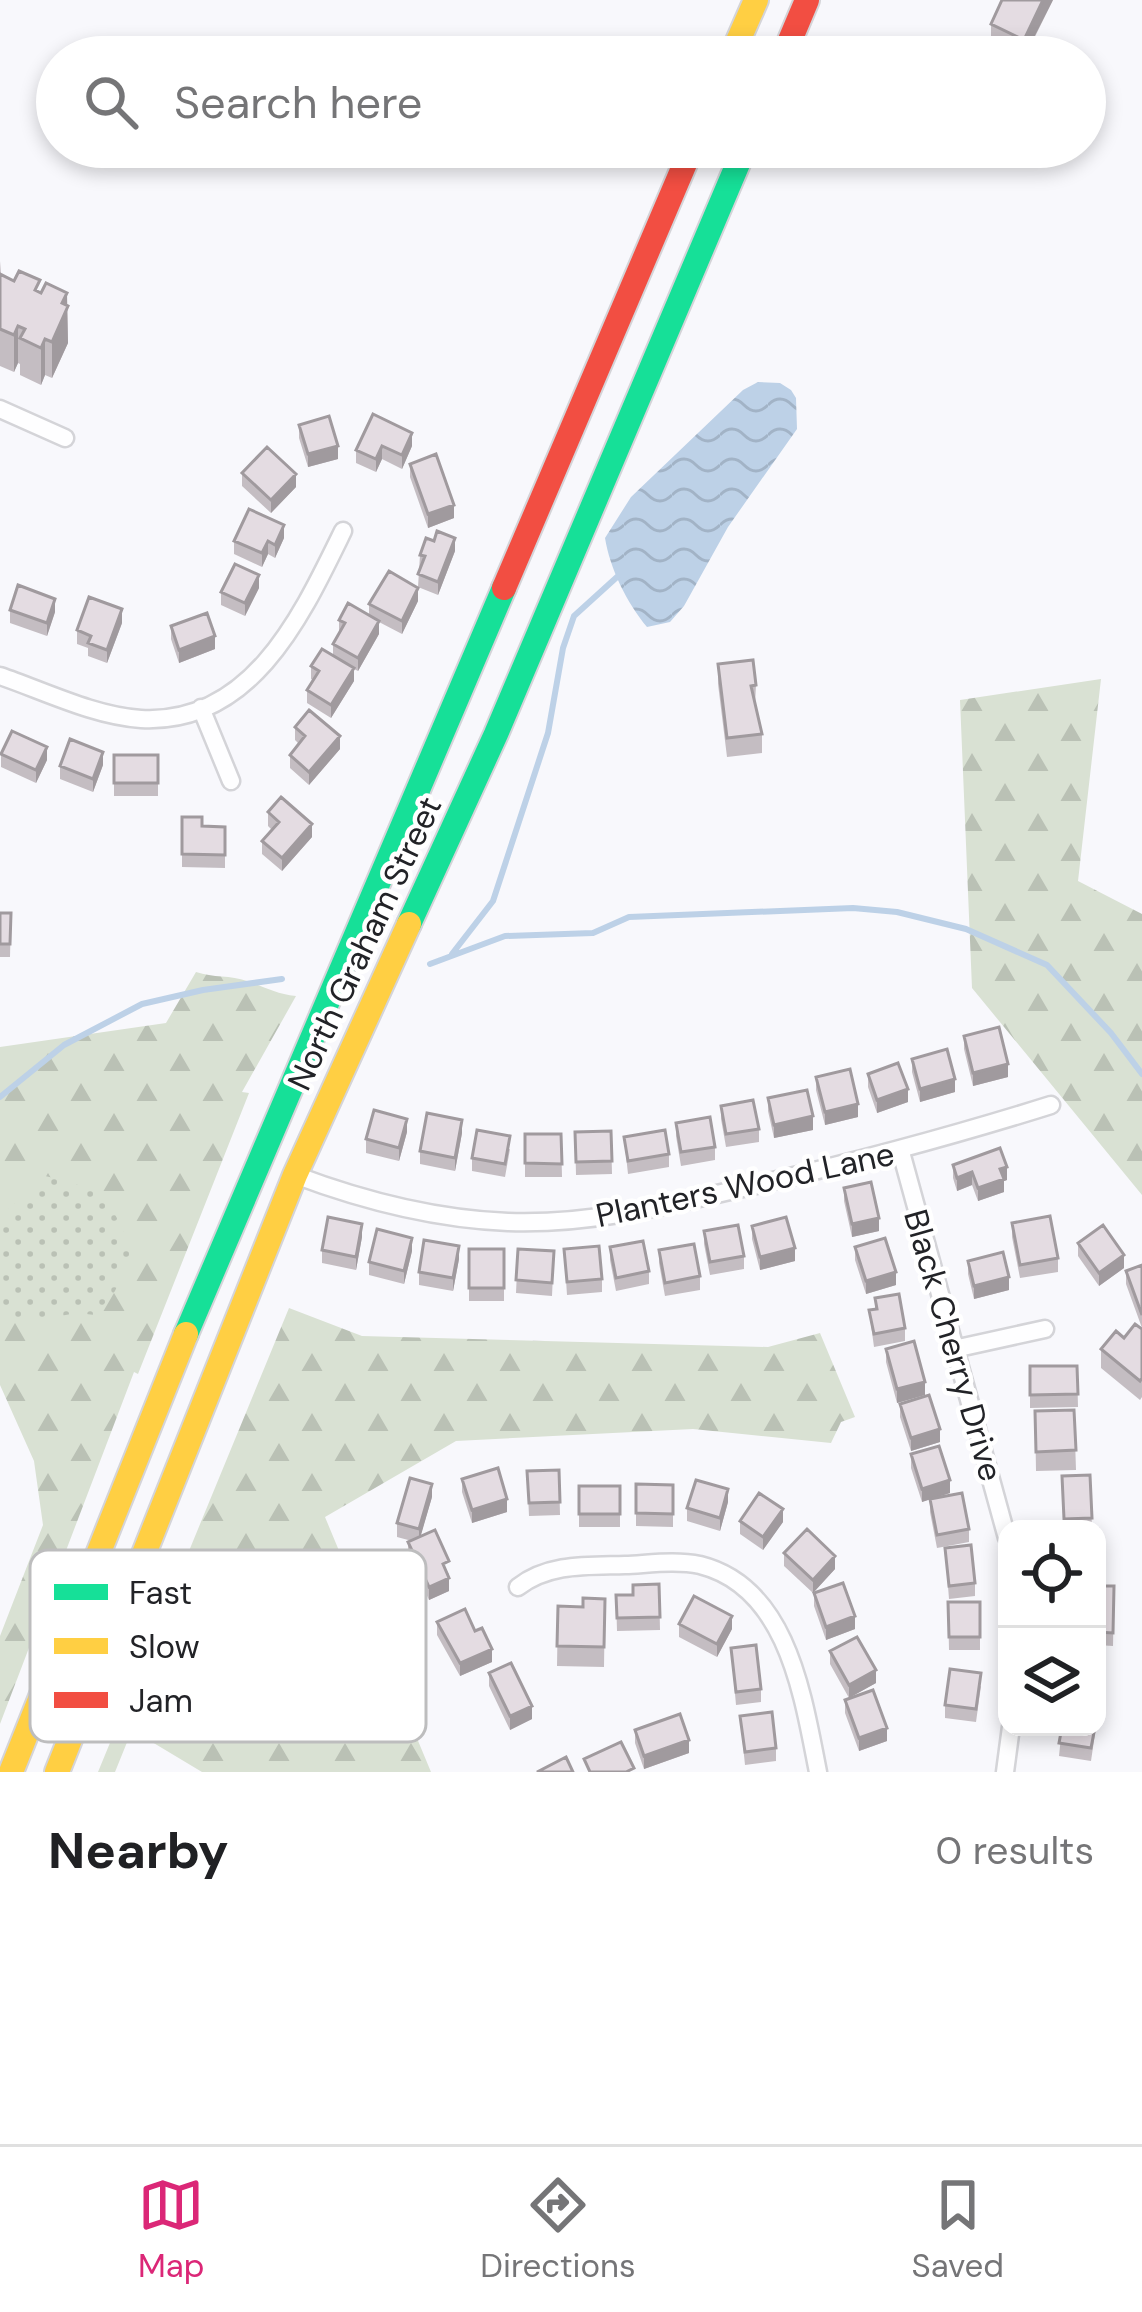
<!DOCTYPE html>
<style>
body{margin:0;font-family:"DM Sans",sans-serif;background:#f2f2f2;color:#202124}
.controls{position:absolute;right:36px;bottom:36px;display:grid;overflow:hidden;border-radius:24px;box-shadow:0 6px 18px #0003}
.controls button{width:108px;height:108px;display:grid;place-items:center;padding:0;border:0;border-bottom:3px solid #e0e0e0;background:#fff;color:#202124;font:60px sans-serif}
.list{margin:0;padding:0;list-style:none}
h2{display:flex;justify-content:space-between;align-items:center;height:156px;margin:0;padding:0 48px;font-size:51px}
h2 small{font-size:39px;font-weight:400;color:#757577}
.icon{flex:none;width:66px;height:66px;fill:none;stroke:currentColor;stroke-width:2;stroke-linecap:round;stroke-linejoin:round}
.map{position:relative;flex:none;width:1142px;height:1772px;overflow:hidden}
.search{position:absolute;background:#fff;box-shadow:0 6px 18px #0003;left:36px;right:36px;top:36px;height:132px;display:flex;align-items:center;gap:30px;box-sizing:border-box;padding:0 42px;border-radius:66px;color:#757577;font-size:45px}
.sheet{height:372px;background:#fff}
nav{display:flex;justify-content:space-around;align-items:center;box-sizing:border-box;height:168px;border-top:3px solid #e0e0e0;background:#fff;font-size:33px;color:#757577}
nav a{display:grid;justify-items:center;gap:6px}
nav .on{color:#db2777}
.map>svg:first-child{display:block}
</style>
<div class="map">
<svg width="1142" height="1772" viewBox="0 0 1142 1772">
<defs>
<pattern id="forest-firs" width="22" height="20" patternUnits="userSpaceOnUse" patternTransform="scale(3)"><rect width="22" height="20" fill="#d9e1d3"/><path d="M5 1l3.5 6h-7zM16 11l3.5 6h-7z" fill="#bac1b5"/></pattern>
<pattern id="park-dots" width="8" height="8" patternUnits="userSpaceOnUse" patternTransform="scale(3)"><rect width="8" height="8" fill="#d9e1d3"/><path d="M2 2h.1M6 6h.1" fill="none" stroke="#bac1b5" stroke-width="1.8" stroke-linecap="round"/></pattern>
<pattern id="water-waves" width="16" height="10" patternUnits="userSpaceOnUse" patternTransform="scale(3)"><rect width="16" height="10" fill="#bdd1e7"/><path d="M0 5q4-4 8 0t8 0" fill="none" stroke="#a2b3c6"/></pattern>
</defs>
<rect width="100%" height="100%" fill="#f8f8fc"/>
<path fill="url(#forest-firs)" d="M1101,679L1078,881L1142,914V1195L972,988L960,700Z
M196,972C213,978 231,975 247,981C265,987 276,994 296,996L242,1092L249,1093L138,1374L134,1372L0,1724V1636L43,1525L34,1461L0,1385V1047L166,1023Z
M289,1308L362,1336L768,1347L820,1333L855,1417L841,1422L831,1443L693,1429L456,1441L325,1517L431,1772H202L132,1730L115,1772H98Z"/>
<path fill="url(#park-dots)" d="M45,1176C105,1190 110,1196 132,1253L115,1291L95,1315L77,1313L31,1321L0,1313V1216Z"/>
<path fill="url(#water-waves)" d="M758,382L780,383L791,390L796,398L797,429L728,527L684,606L670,622L647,627C627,603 610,569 605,538L631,497L743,390Z"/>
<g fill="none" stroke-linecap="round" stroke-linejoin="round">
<path stroke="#bdd1e7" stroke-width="6" d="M452,954L493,901L548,733L563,648L574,616L617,577
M430,964L505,936L593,933L629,917L853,908L897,912L966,929L1047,965L1111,1033L1142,1074
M0,1097L64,1045L142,1004L203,990L282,979"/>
<defs>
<path id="street" d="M0,409L65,438
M0,676C44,691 94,716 141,719C252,725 302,615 343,531
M201,708L231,781
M901,1152L1007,1538
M295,1175C364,1201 434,1219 508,1222C587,1225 666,1206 743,1188C847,1164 949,1137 1051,1105
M954,1349L1045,1329
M518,1587C549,1563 588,1566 625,1565C649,1564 676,1560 700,1565C788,1587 803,1697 818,1772
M1005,1772L1011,1727"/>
<path id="fast" d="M409,924L496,734L745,147
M186,1334L504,588"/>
<path id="slow" d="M731,57L756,0
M11,1772L186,1334
M57,1772L295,1175L409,924"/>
<path id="jam" d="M783,57L807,0
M504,588L692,147"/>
</defs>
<use href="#street" stroke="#d4d4d8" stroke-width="21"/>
<use href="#fast" stroke="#d4d4d8" stroke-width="28"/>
<use href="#slow" stroke="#d4d4d8" stroke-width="28"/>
<use href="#jam" stroke="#d4d4d8" stroke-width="28"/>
<use href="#street" stroke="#fefeff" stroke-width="16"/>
<use href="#fast" stroke="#16e098" stroke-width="24"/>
<use href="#slow" stroke="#ffcf43" stroke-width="24"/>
<use href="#jam" stroke="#f24e42" stroke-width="24"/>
</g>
<path fill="#c4bdc2" d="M1053,0L1025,57H1019L991,43V24Z
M0,261L1,274L67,305L68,343L52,378L45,375L41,385L20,375V364L18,363L14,372L0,366Z
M373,414L412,446L402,469L382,459L376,472L356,463V450Z
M299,425L338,459L308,467L299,438Z
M410,464L454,518L428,528L410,477Z
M242,473L296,487L271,513L242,486Z
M284,538L275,558L268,554L262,567L234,554V541Z
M455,551L438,595L418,587L420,555Z
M259,588L245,616L221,605V592Z
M418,601L402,634L379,622V634L358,671L354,669V681L331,718L307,703V690L313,680L311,679V666L333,656V644L339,633V620L369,615V604Z
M10,610L55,612L47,636L10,623Z
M122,623L107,663L88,656V648L77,644V630Z
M171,626L215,649L179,663L171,639Z
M718,664L756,685L755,705L762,734V753L727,757L718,684Z
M295,727L340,749L309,785L290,768V755L299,744L295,740Z
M1,754L47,760L36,783L1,767Z
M114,755H158V796H114Z
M103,765L93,792L60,779V766Z
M268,812L312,837L282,871L262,854V841L272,830L268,826Z
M182,817L202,826L225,827V868L182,867Z
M0,913H11L10,957H0Z
M964,1036L1008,1077L973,1086L964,1049Z
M912,1059L955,1092L920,1102L912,1072Z
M868,1074L908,1102L877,1113L868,1087Z
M816,1077L858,1117L825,1125L816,1090Z
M768,1098L813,1130L774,1138L768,1111Z
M721,1106L759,1129V1142L726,1147L721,1119Z
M676,1123L715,1147V1160L681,1166L676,1136Z
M611,1131L612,1174L576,1175L575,1132Z
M407,1132L399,1161L366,1153V1139Z
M462,1133L455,1171L420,1164V1151Z
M525,1134H561L562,1177H525Z
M624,1137L669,1154V1167L628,1174Z
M510,1149L505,1177L472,1171V1158Z
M953,1165L1007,1180L1004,1181V1192L978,1201L972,1185L957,1191L953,1178Z
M844,1188L879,1231L852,1237L844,1201Z
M1012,1223L1058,1258V1272L1020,1278L1012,1237Z
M752,1226L795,1261L760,1270L752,1239Z
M704,1231L744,1256V1269L710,1275L704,1244Z
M362,1237L356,1270L322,1263V1250Z
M1078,1243L1124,1268L1099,1286L1078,1256Z
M610,1247L649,1271V1284L616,1291L610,1260Z
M855,1247L896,1285L866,1294L855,1260Z
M469,1249H504V1301H469Z
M518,1249L554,1251L552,1296L516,1293Z
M564,1249L602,1279V1292L567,1295Z
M659,1250L700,1276V1290L665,1296L659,1263Z
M412,1251L404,1284L369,1275V1262Z
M459,1259L453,1291L419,1285V1272Z
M968,1261L1009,1290L974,1299L968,1274Z
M1142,1265V1328L1126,1284V1271Z
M875,1298L905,1328V1341L874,1347L869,1310L875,1309Z
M1142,1329V1397L1140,1400L1101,1368V1349Z
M886,1349L925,1395L897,1403L886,1362Z
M1030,1366H1077L1078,1407L1030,1408Z
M900,1404L940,1442L911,1451L900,1417Z
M1074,1410L1076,1470L1036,1471L1035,1411Z
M911,1454L950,1493L932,1499L969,1529V1542L937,1548L930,1512V1499L922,1502L911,1468Z
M559,1470L560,1515L529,1516L527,1471Z
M1090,1475L1092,1529H1064L1062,1476Z
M462,1479L507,1512L472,1523L462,1492Z
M636,1484L673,1485V1527L636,1526Z
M579,1486H620V1527H579Z
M432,1497L420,1537L449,1574L448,1575L449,1591L429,1600L408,1555V1542L412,1541L397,1537V1523Z
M728,1502L720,1531L687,1521V1508Z
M740,1521L783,1522L763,1550L740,1534Z
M1097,1529L1104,1586H1114L1113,1646L1097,1645Z
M945,1548L975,1583V1596L949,1599Z
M784,1553L835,1569L813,1593L784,1566Z
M659,1584L660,1630L617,1631L616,1595H633Z
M814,1593L855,1629L826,1640L814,1606Z
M605,1599L604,1667L557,1666L558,1606L583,1607Z
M948,1602H980V1650H949Z
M437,1622L475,1631L492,1662L460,1676L437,1635Z
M679,1624L732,1629L717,1657L679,1637Z
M731,1648L761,1689V1702L736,1705Z
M830,1651L876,1683L849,1698L830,1664Z
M489,1673L532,1719L510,1730L489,1686Z
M981,1686L976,1722L945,1718V1705Z
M845,1700L887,1741L859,1751L845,1713Z
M740,1716L776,1748V1761L745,1765Z
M1062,1727H1096L1091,1761L1059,1756Z
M635,1730L689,1753L644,1769L635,1743Z"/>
<path fill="#a09a9e" d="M1043,0H1053L1024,57V40Z
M67,293L68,343L52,378V342L62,303Z
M18,326V363L14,372V335Z
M45,339V375L41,385V348Z
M412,433V446L402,469V455Z
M338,446V459L308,467V454Z
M382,446V459L376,472V459Z
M296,474V487L271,513V500Z
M454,505V518L428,528V514Z
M284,525V538L275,558V545Z
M455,538V551L438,595V582Z
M268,541V554L262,567V553Z
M259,575V588L245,616V603Z
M418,588V601L402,634V621Z
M55,599V612L47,636V623Z
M122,609V623L107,663V650Z
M379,621V634L358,671V658Z
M215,636V649L179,663V650Z
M354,668V681L331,718V705Z
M340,736V749L309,785V772Z
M47,747V760L36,783V770Z
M103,752V765L93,792V779Z
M312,824V837L282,871V858Z
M1008,1064V1077L973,1086V1073Z
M955,1079V1092L920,1102V1089Z
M908,1089V1102L877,1113V1100Z
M858,1104V1117L825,1125V1112Z
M813,1116V1130L774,1138V1125Z
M407,1119V1132L399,1161V1148Z
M462,1120V1133L455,1171V1158Z
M1007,1167V1180L1004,1181V1192L978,1201V1188L1000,1169Z
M972,1172V1185L957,1191V1178Z
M879,1218V1231L852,1237V1224Z
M362,1224V1237L356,1270V1257Z
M412,1238V1251L404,1284V1271Z
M459,1246V1259L453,1291V1278Z
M795,1248V1261L760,1270V1257Z
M1124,1255V1268L1099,1286V1273Z
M896,1272V1285L866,1294V1281Z
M1009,1277V1290L974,1299V1286Z
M925,1382V1395L897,1403V1389Z
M940,1429V1442L911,1451V1438Z
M950,1480V1493L922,1502V1489Z
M432,1484V1497L419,1542V1529Z
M728,1489V1502L720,1531V1518Z
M507,1499V1512L472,1523V1510Z
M783,1509V1522L763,1550V1537Z
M835,1556V1569L813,1593V1580Z
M449,1578V1591L429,1600V1587Z
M732,1616V1629L717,1657V1644Z
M855,1616V1629L826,1640V1627Z
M492,1649V1662L460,1676V1663Z
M876,1670V1683L849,1698V1685Z
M532,1706V1719L510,1730V1716Z
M887,1728V1741L859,1751V1738Z
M689,1740V1753L644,1769V1756Z"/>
<path fill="#e4dce2" stroke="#a09a9e" stroke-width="3" d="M1002,0H1043L1024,40L991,24Z
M19,271L40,280L35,290L41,293L46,283L67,293L62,303L68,306L52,342L45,339L41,348L20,338L25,329L18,326L14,335L0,329V274L14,281Z
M373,414L412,433L402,455L382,446L376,459L356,450Z
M329,416L338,446L308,454L299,425Z
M267,447L296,474L271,500L242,473Z
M436,454L454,505L428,514L410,464Z
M249,509L284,525L275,545L268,541L262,553L234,541Z
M437,531L455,538L438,582L418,574L425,556L420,555L426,538L434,541Z
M235,564L259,575L245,603L221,592Z
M389,571L418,588L402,621L369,604Z
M18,585L55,599L47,623L10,610Z
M89,597L122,609L107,650L88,643L91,636L77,630Z
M348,603L379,621L358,658L333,644L345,623L339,620Z
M207,613L215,636L179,650L171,626Z
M322,649L354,668L331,705L307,690L319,671L311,666Z
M753,660L756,685L751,686L762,734L727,738L718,664Z
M309,710L340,736L309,772L290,755L305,736L295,727Z
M12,731L47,747L36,770L1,754Z
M70,739L103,752L93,779L60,766Z
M114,755H158V783H114Z
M281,797L312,824L282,858L262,841L279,822L268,812Z
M182,817H202V826L225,827V855L182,854Z
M0,913H11L10,944H0Z
M999,1027L1008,1064L973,1073L964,1036Z
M947,1049L955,1079L920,1089L912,1059Z
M898,1063L908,1089L877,1100L868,1074Z
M850,1069L858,1104L825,1112L816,1077Z
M807,1090L813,1116L774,1125L768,1098Z
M753,1100L759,1129L726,1134L721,1106Z
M374,1110L407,1119L399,1148L366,1139Z
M427,1113L462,1120L455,1158L420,1151Z
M710,1117L715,1147L681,1152L676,1123Z
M477,1130L510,1136L505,1164L472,1158Z
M665,1130L669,1154L628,1161L624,1137Z
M611,1131L612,1161L576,1162L575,1132Z
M525,1134H561L562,1164L525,1163Z
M1000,1148L1007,1167L1000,1169L1004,1179L978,1188L972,1172L957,1178L953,1165Z
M871,1182L879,1218L852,1224L844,1188Z
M1050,1216L1058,1258L1020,1265L1012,1223Z
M328,1217L362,1224L356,1257L322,1250Z
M786,1217L795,1248L760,1257L752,1226Z
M738,1225L744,1256L710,1262L704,1231Z
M1103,1225L1124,1255L1099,1273L1078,1243Z
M377,1229L412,1238L404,1271L369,1262Z
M885,1238L896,1272L866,1281L855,1247Z
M424,1240L459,1246L453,1278L419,1272Z
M643,1241L649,1271L616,1278L610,1247Z
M694,1244L700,1276L665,1283L659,1250Z
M599,1246L602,1279L567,1282L564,1249Z
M469,1249H504V1288H469Z
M518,1249L554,1251L552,1283L516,1280Z
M1003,1252L1009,1277L974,1286L968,1261Z
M1142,1265V1315L1126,1271Z
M899,1294L905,1328L874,1334L869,1310L877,1309L875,1298Z
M1135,1324L1142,1329V1378L1140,1381L1101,1349L1116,1331L1124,1338Z
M914,1341L925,1382L897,1389L886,1349Z
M1030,1366H1077L1078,1394L1030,1395Z
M929,1395L940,1429L911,1438L900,1404Z
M1074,1410L1076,1450L1036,1452L1035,1411Z
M939,1446L950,1480L922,1489L911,1454Z
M498,1468L507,1499L472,1510L462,1479Z
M559,1470L560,1502L529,1503L527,1471Z
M1090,1475L1092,1518L1064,1519L1062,1476Z
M410,1478L432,1484L419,1529L397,1523Z
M696,1480L728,1489L720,1518L687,1508Z
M636,1484L673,1485V1514L636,1513Z
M579,1486H620V1514H579Z
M759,1493L783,1509L763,1537L740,1521Z
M962,1493L969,1529L937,1535L930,1499Z
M807,1529L835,1556L813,1580L784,1553Z
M1096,1529H1098L1104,1574L1097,1575Z
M435,1530L449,1561L443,1564L449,1578L429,1587L408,1542Z
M971,1545L975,1583L949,1586L945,1548Z
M843,1583L855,1616L826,1627L814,1593Z
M659,1584L660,1617L617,1618L616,1595H633V1585Z
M1097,1586H1114L1113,1633L1097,1632Z
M694,1596L732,1616L717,1644L679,1624Z
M583,1598L605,1599L604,1647L557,1646L558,1606L583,1607Z
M948,1602H980V1637H949Z
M465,1609L475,1631L482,1628L492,1649L460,1663L437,1622Z
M857,1637L876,1670L849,1685L830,1651Z
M756,1645L761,1689L736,1692L731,1648Z
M511,1663L532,1706L510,1716L489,1673Z
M950,1669L981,1673L976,1709L945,1705Z
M873,1690L887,1728L859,1738L845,1700Z
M772,1712L776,1748L745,1752L740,1716Z
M680,1714L689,1740L644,1756L635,1730Z
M1062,1727H1095L1091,1748L1059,1743Z
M621,1742L634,1768L626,1772H590L584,1759Z
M566,1757L573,1772H537Z"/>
<g text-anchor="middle" stroke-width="9" stroke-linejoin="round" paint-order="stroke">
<g font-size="33" fill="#222327" stroke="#fff">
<text transform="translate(364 943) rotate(-65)" y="12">North Graham Street</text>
<text transform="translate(745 1184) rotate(-12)" y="12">Planters Wood Lane</text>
<text transform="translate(954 1345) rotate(74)" y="12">Black Cherry Drive</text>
</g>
</g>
<rect x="30" y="1550" width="396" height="192" rx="18" fill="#fff" stroke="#bdbdbe" stroke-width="3"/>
<rect x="54" y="1584" width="54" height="16" fill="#16e098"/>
<rect x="54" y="1638" width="54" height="16" fill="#ffcf43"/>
<rect x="54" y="1692" width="54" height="16" fill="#f24e42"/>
<g font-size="33" fill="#222327">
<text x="129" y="1604">Fast</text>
<text x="129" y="1658">Slow</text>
<text x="129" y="1712">Jam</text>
</g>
</svg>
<div class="controls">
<button><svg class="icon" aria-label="locate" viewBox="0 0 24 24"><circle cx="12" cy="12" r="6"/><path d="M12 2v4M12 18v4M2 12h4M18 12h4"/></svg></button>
<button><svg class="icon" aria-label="layers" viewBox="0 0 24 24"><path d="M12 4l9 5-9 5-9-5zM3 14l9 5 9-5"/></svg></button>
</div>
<div class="search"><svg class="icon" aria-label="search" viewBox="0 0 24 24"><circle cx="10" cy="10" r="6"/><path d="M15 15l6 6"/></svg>Search here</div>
</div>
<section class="sheet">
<h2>Nearby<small>0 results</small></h2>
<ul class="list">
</ul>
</section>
<nav>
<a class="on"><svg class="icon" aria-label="map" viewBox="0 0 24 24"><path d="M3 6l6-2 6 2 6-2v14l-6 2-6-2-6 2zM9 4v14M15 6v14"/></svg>Map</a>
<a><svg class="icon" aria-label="directions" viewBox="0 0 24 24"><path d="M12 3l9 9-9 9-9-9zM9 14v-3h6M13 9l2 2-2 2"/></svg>Directions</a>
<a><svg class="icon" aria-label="saved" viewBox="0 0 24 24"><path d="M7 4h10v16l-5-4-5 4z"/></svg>Saved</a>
</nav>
